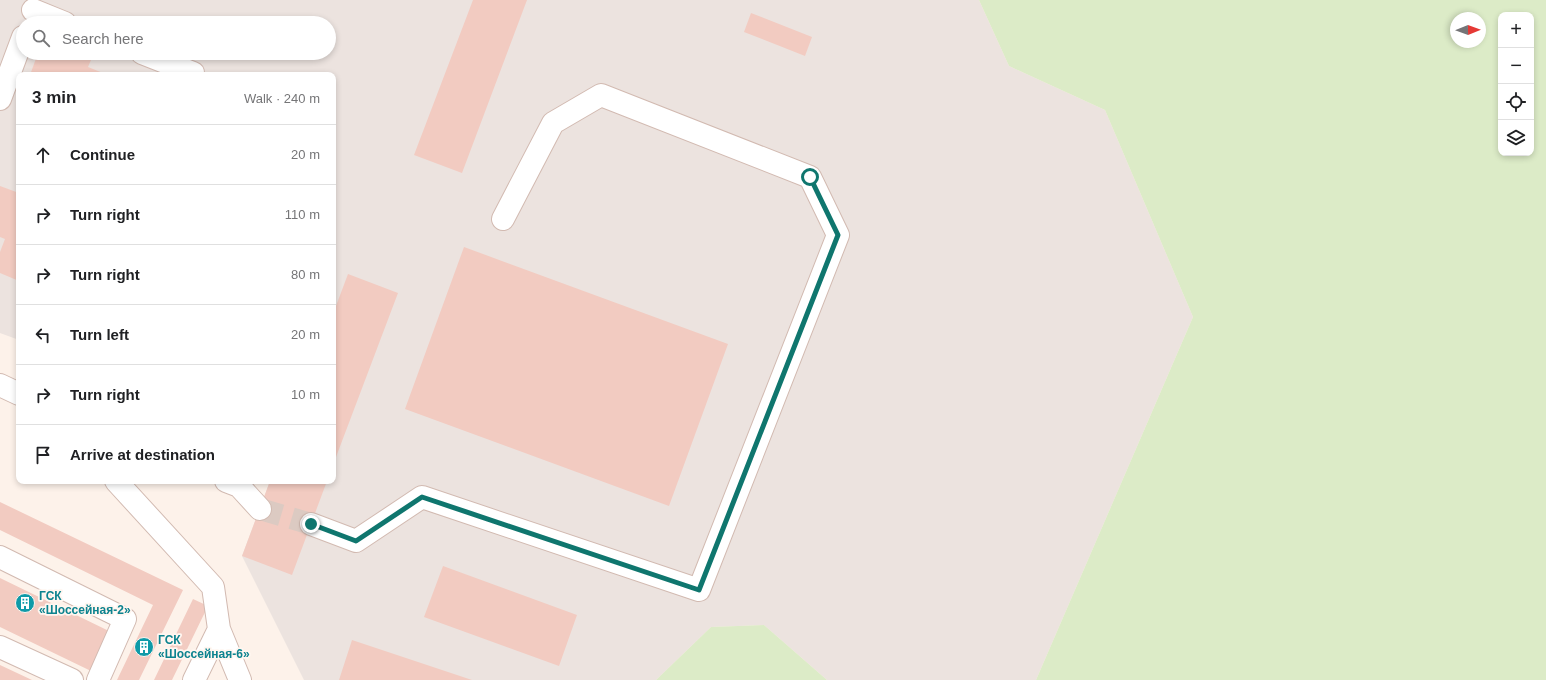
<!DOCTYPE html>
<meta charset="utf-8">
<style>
body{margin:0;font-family:Arial,sans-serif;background:#f6f6f6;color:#202124}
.controls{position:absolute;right:12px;top:12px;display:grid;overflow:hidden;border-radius:8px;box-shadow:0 2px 6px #0003}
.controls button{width:36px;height:36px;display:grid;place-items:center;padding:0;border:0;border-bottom:1px solid #e0e0e0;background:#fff;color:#202124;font:20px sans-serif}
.compass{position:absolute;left:1450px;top:12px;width:36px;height:36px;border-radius:50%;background:#fff;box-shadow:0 2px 6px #0003;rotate:89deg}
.stop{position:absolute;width:12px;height:12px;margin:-9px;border:3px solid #0f766e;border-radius:50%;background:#fff}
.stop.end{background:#0f766e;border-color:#fff;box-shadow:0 1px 4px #0008}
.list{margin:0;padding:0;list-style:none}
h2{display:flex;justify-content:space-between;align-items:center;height:52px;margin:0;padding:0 16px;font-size:17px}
h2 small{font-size:13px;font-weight:400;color:#757577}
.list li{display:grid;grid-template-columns:26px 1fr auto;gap:12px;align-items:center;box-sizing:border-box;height:60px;padding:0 16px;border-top:1px solid #e0e0e0}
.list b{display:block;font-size:15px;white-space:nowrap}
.list em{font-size:13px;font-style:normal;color:#757577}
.icon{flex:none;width:22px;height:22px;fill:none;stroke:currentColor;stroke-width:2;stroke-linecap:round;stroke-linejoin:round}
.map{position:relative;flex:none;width:1546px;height:680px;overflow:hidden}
.search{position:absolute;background:#fff;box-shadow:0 2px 6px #0003;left:16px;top:16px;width:320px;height:44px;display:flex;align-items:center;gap:10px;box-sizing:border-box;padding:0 14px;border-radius:22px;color:#757577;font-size:15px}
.panel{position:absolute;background:#fff;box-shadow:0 2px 6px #0003;left:16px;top:72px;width:320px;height:412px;border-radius:8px}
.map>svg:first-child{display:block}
</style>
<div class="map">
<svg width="1546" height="680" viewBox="0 0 1546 680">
<rect width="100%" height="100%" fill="#fdf2ea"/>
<path fill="#ece3df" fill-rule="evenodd" d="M0,0H979L1009,66L1105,110L1193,317L1036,680H827L764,625L711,627L656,680H304L242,556L270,481H333V75H19V340L0,333ZM23,23H329V53H23Z"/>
<path fill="#dcebc7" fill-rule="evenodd" d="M979,0H1546V680H1036L1193,317L1105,110L1009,66ZM1501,15H1531V153H1501ZM1456,18H1480V42H1456Z
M764,625L827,680H656L711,627Z"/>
<path fill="#f2cbc1" d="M473,0H527L462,173L414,155Z
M751,13L812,37L805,56L744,32Z
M38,53H94L88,67L108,75H30Z
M0,186L19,193V281L0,273V252L5,239L0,237Z
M464,247L728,344L669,506L405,409Z
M348,274L398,293L333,465V314Z
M270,481H327L292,575L242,556Z
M0,502L183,590L139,680H117L153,605L0,530Z
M443,566L577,615L559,666L424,617Z
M0,578L111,632L91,671L0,627Z
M193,599L208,606L172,680H154Z
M352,640L472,680H339Z
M0,665L32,680H0Z"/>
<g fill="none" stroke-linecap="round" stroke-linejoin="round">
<path stroke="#dccac2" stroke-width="22" stroke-dasharray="22 11" stroke-linecap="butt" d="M260,509L311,524"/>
<defs>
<path id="minor" d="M33,10L65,23
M142,53L193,73V75
M0,99L23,37
M0,385L19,394
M116,481L213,587L219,629L240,680
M226,481L239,486L260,509
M311,524L356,541L422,497L699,590L838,235L810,177L601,95L553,123L503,219
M0,557L125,619L98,680
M0,647L72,680
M194,680L219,629"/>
</defs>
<use href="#minor" stroke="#d2bab1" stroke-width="24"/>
<use href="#minor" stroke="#fff" stroke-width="22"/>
</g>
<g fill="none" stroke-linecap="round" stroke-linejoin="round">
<path stroke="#0f766e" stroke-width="5" d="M311,524L356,541L422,497L699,590L838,235L810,177"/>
</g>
<defs>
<symbol id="building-disc" viewBox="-11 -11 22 22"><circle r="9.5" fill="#0f9aa8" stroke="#fff6f0"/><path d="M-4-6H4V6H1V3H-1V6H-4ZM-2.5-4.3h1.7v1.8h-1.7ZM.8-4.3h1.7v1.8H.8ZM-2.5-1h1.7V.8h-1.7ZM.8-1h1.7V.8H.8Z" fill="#fff"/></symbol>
</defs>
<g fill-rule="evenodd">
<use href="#building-disc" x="14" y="592" width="22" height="22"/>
<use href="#building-disc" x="133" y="636" width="22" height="22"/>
</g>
<g text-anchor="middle" stroke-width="3.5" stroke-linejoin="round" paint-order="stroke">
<g font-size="12" font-weight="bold" fill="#0d838f" stroke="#fff6f0" text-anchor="start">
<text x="39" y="600">ГСК<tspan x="39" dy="14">«Шоссейная-2»</tspan></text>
<text x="158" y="644">ГСК<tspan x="158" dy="14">«Шоссейная-6»</tspan></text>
</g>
</g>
</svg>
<div class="controls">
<button>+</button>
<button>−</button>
<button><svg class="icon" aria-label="locate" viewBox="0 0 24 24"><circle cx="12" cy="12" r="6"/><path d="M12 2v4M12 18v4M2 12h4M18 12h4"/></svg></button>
<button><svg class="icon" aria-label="layers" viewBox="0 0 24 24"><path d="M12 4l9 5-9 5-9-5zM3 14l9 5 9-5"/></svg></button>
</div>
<svg class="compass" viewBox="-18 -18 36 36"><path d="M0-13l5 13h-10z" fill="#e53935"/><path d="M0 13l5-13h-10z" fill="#757577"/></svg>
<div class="stop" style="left:810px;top:177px"></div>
<div class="stop end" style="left:311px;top:524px"></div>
<div class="search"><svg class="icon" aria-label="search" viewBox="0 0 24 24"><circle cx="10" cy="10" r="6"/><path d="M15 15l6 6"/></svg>Search here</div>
<section class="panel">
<h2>3 min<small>Walk · 240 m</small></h2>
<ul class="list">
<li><svg class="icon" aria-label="ahead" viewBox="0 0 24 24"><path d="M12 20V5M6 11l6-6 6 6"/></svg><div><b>Continue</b></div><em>20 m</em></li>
<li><svg class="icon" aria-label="right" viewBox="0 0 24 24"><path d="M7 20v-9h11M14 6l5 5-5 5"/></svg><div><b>Turn right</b></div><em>110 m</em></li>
<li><svg class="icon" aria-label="right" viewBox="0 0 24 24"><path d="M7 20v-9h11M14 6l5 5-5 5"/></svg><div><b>Turn right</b></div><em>80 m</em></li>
<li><svg class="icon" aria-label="left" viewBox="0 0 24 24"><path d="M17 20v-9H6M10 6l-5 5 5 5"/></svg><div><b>Turn left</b></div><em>20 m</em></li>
<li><svg class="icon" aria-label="right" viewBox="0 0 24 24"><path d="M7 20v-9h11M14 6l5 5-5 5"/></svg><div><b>Turn right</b></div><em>10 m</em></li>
<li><svg class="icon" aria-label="arrive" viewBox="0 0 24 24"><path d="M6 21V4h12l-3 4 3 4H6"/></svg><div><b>Arrive at destination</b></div></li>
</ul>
</section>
</div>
